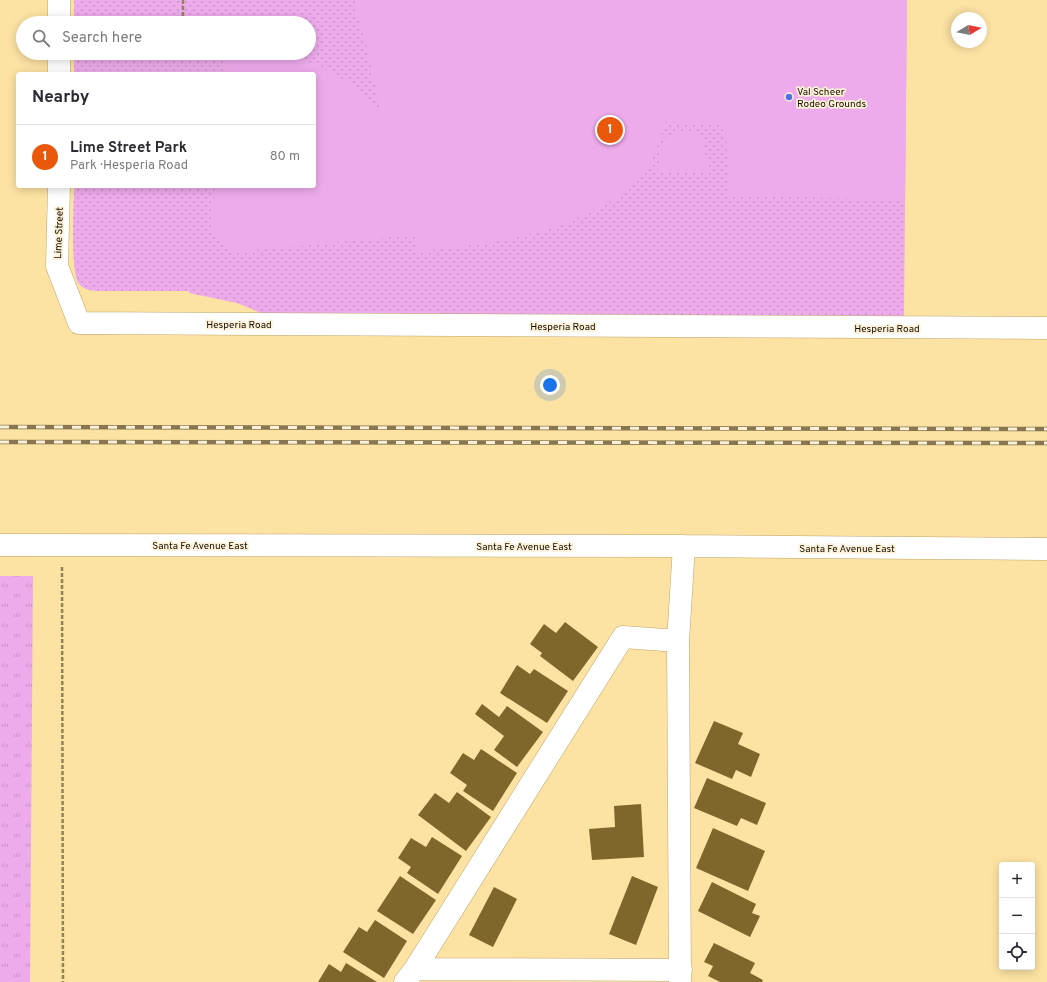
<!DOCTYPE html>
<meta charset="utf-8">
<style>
body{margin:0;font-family:Overpass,sans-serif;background:#f2f2f3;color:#2b2b33}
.controls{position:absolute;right:12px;bottom:12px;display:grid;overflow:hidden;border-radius:4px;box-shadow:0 2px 10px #0003}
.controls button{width:36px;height:36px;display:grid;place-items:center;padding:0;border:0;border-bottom:1px solid #e1e1e2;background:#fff;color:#2b2b33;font:20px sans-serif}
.compass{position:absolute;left:951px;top:12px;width:36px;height:36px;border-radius:50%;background:#fff;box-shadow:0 2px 10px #0003;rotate:80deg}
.you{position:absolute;left:550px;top:385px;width:14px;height:14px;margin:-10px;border:3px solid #fff;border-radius:50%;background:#1a73e8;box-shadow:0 0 0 6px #1a73e833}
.badge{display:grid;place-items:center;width:26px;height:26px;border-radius:50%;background:#ea580c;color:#fff;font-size:13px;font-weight:700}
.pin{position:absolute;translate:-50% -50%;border:2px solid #fff;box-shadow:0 1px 4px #0006}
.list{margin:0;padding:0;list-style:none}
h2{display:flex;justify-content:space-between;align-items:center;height:52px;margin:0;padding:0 16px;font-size:17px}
h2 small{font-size:13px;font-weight:400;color:#7c7c81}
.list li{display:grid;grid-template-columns:26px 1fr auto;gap:12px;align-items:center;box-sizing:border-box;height:64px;padding:0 16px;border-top:1px solid #e1e1e2}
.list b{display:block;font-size:15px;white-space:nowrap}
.list p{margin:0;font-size:13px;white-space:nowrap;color:#7c7c81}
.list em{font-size:13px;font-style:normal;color:#7c7c81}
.icon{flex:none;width:22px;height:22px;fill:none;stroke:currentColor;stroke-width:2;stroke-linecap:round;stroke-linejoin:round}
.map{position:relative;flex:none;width:1047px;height:982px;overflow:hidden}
.search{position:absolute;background:#fff;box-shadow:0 2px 10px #0003;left:16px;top:16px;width:300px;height:44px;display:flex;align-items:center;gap:10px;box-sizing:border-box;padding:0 14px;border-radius:22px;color:#7c7c81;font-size:15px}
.panel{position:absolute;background:#fff;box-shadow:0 2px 10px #0003;left:16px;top:72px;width:300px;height:116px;border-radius:4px}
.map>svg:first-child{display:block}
</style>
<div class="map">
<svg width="1047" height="982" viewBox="0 0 1047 982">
<defs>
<pattern id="grass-tufts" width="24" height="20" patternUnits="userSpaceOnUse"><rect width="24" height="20" fill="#edabeb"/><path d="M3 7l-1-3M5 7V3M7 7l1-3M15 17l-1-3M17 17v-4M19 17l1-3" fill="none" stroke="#ca92c8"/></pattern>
<pattern id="park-dots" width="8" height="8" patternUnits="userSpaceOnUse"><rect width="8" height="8" fill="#edabeb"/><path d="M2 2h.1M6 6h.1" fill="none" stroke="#ca92c8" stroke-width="1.8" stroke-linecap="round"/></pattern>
</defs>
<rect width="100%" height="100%" fill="#fce2a3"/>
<path fill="url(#grass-tufts)" d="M0,576H33L30,982H0Z"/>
<path fill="url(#park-dots)" d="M74,0H907L904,316L266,315L237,303L189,293V291H104C95,291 85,291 79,284C70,274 74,203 74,186H314V74H74V53H309V23H74Z"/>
<path fill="#edabeb" d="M357,0H907L905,200L729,195L725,125L666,122C659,139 655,158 644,173C632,190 612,202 593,211C538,239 477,245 416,252V235L234,252L211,228L215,186H314V74H224L226,53C242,53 259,51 275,53C301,56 340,74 360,91C368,98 375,106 381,113L363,32L353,6Z
M686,131L695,133L702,139L710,172H657L664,139L672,134Z"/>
<path fill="#7f672b" d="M565,622L598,647L573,681L540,656L542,653L530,644L544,624L556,633Z
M517,665L530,674L534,669L568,691L547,723L500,693Z
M482,704L499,717L507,706L543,732L517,767L494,750L504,736L475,714Z
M714,721L743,733L738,744L760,754L751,777L736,770L732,779L695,763Z
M481,749L517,773L493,811L463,791L467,785L450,773L463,753L474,760Z
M707,778L766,803L757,825L741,818L737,826L694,808Z
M457,792L491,817L466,851L418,815L435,793L449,803Z
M641,804L644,857L592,860L589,829L615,827L614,806Z
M713,828L765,851L748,891L696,868Z
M432,837L462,856L438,894L407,873L411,867L398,858L411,838L426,847Z
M400,876L436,900L413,934L377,911Z
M632,876L658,887L636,945L609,934Z
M712,882L756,904L752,913L760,916L750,937L698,911Z
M494,887L517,899L493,947L469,935Z
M375,920L407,941L384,978L343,952L359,927L367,932Z
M714,943L755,963L750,973L763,980L762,982H720L708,976L713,966L704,962Z
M346,963L377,982H318L329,964L341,972Z"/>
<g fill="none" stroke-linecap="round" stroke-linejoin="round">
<defs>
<path id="minor" d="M59,0V23
M59,53V74
M59,186L57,266L79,323L1047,328
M0,545L684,546L1047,549
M415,969L681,970
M405,982L415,969L623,637L678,641
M680,982L678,641L684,546"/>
</defs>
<use href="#minor" stroke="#bea569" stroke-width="23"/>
<path stroke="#948259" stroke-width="2.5" stroke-dasharray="4 2" stroke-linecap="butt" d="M183,0V23
M183,53V55
M62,567L63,982"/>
<use href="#minor" stroke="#fff" stroke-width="22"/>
<defs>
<path id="rail" d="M0,427L1047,429
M0,442L1047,443"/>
</defs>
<use href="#rail" stroke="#877650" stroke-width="4.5"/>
<use href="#rail" stroke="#fbf1d8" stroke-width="3" stroke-dasharray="9" stroke-linecap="butt"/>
</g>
<circle fill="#4f73e7" stroke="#fbf1d8" stroke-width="1.5" cx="789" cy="97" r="4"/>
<g text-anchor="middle" stroke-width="3.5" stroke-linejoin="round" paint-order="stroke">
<g font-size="10" fill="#170e00" stroke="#fbf1d8" text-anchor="start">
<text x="797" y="95">Val Scheer<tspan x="797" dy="12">Rodeo Grounds</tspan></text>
</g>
<g font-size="10" fill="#170e00" stroke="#fbf1d8">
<text transform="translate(58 233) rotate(-88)" y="4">Lime Street</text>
<text x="239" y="328">Hesperia Road</text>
<text x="563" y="330">Hesperia Road</text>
<text x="887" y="332">Hesperia Road</text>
<text x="200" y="549">Santa Fe Avenue East</text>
<text x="524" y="550">Santa Fe Avenue East</text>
<text x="847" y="552">Santa Fe Avenue East</text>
</g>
</g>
</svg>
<div class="controls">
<button>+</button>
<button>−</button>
<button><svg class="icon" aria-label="locate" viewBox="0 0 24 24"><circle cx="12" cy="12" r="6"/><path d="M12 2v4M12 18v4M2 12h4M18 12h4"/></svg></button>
</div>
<svg class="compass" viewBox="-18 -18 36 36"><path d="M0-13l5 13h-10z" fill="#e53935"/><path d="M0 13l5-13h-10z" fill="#7c7c81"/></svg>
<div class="you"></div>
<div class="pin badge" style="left:610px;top:130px">1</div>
<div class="search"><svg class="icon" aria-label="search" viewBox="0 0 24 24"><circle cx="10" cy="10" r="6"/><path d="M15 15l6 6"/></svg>Search here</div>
<section class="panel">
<h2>Nearby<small></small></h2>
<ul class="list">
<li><span class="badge">1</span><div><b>Lime Street Park</b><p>Park · Hesperia Road</p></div><em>80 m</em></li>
</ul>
</section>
</div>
